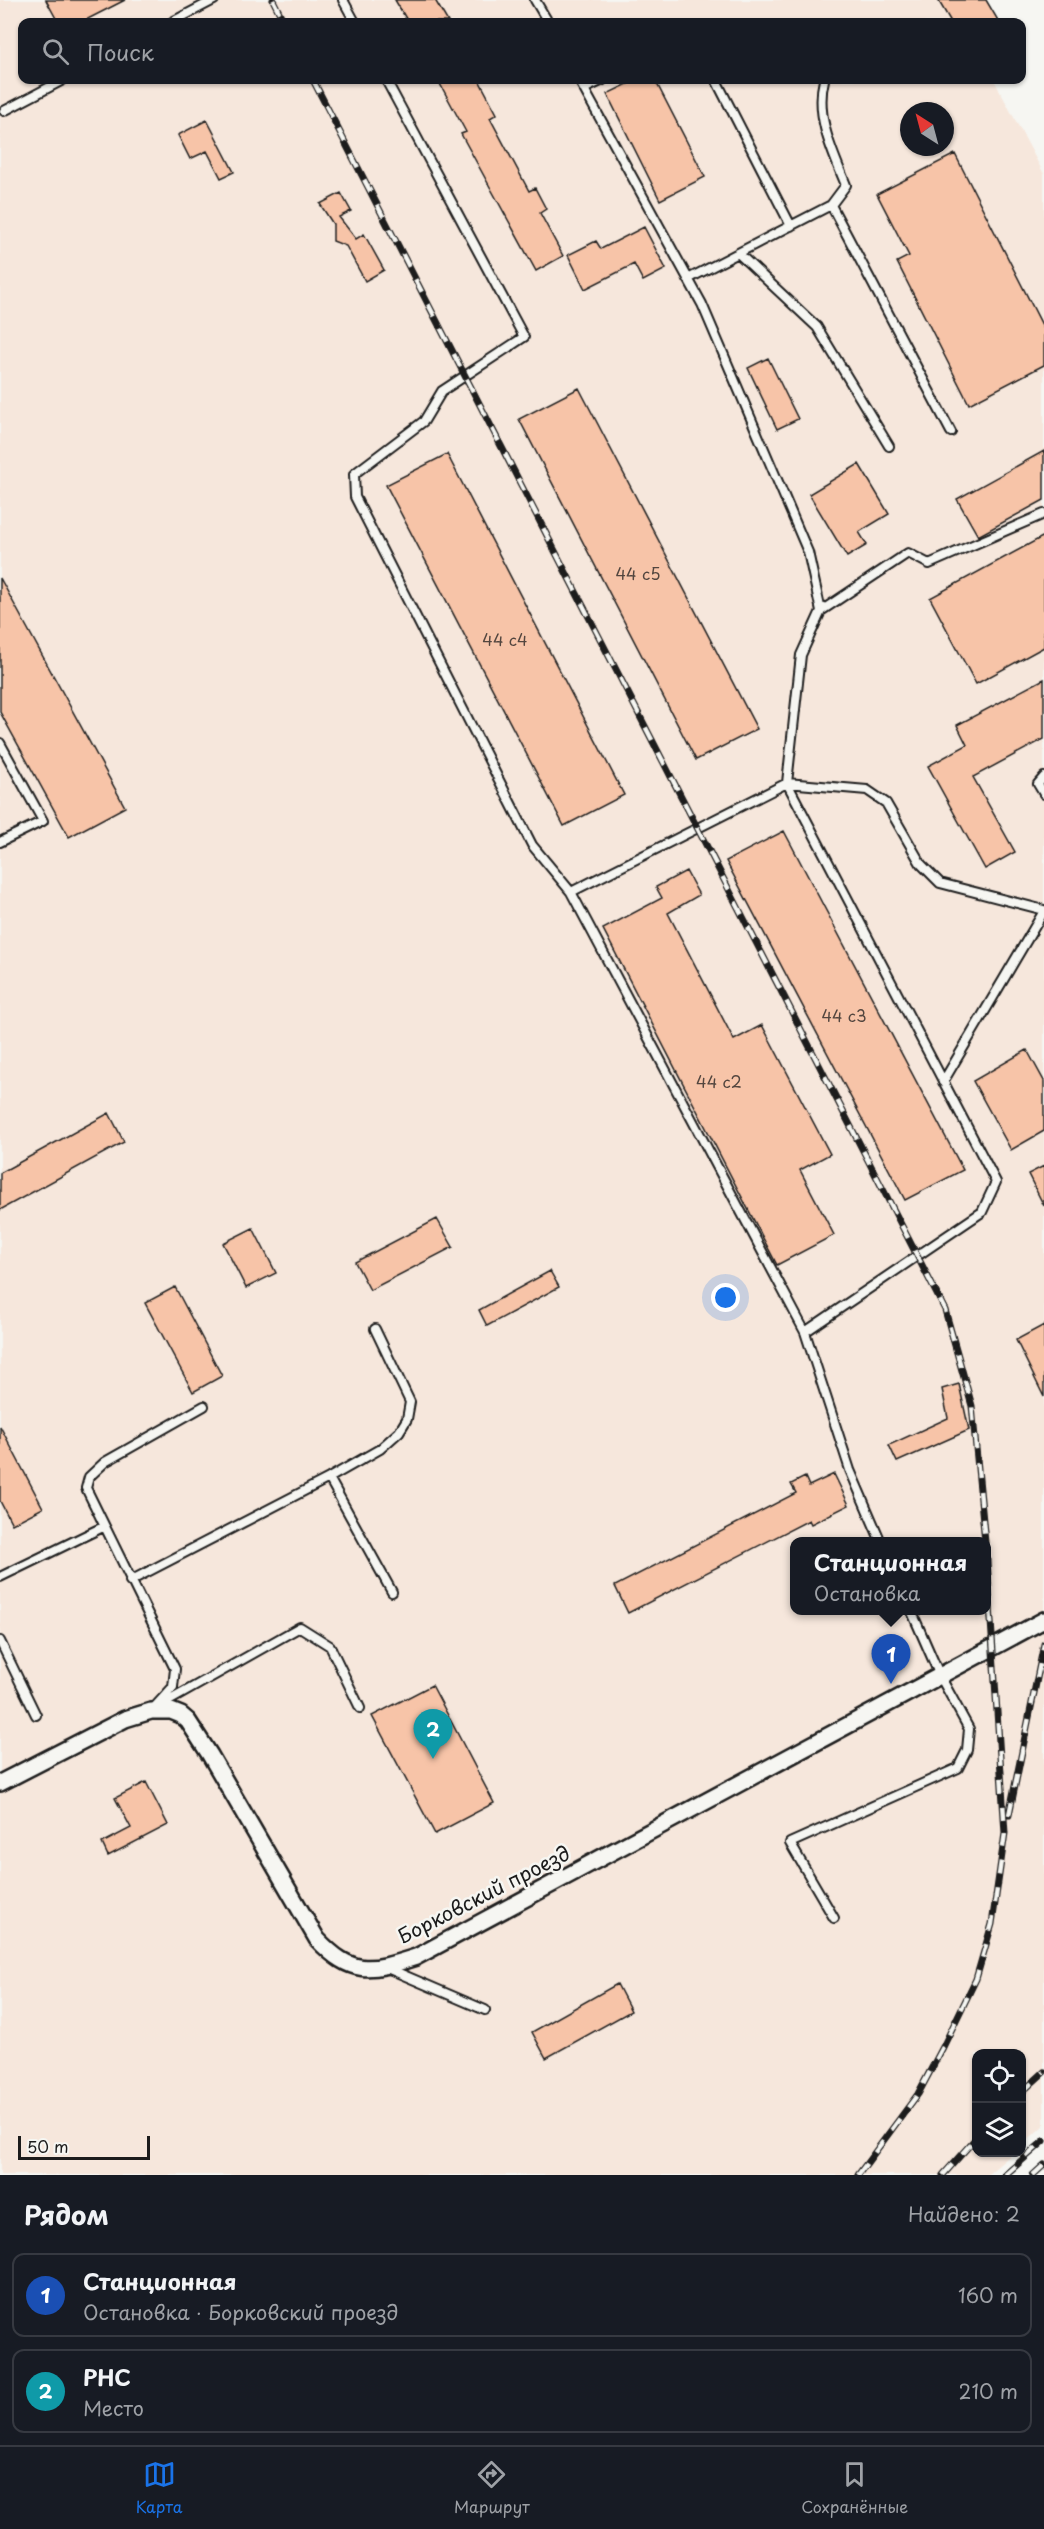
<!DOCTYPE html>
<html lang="ru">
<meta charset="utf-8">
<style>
body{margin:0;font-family:"Playpen Sans",sans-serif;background:#20242c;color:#f1f3f6}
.controls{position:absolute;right:18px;bottom:18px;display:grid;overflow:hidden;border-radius:12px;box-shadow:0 2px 4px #0004}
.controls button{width:54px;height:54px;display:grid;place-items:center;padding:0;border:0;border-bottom:2px solid #363941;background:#171b24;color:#f1f3f6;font:30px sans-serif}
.compass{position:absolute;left:900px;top:102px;width:54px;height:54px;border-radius:50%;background:#171b24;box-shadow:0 2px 4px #0004;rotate:324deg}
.scale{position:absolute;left:18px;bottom:15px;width:132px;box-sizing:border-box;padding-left:6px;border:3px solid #1c1c1c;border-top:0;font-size:16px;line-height:21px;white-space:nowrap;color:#1c1c1c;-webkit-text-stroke:4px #f6f6f2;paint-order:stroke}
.you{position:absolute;left:726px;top:1298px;width:21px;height:21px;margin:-15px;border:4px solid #fff;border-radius:50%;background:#1a73e8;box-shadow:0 0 0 9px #1a73e833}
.badge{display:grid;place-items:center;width:39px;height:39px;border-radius:50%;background:#1a73e8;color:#fff;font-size:20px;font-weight:700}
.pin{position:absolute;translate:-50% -50px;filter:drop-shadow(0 2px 3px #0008)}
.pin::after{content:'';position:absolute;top:32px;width:21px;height:18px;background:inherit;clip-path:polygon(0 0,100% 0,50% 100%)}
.popup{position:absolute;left:790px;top:1537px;width:201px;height:78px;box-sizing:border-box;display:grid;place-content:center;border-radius:12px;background:#171b24;filter:drop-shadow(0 2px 4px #0005);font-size:20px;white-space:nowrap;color:#9ea1a6}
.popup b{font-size:22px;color:#f1f3f6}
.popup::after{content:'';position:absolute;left:50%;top:100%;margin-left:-12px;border:12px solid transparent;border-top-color:#171b24}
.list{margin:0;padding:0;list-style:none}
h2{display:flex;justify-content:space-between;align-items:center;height:78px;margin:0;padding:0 24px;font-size:26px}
h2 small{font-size:20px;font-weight:400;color:#9ea1a6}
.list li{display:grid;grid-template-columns:39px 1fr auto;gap:18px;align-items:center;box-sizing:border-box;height:84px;margin:0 12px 12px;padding:0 12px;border:2px solid #363941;border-radius:12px}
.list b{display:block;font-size:22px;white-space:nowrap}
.list p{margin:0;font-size:20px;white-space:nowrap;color:#9ea1a6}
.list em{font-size:20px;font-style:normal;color:#9ea1a6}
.icon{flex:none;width:33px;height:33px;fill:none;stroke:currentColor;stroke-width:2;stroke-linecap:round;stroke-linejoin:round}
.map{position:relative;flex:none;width:1044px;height:2175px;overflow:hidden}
.search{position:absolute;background:#171b24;box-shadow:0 2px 4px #0004;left:18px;right:18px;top:18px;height:66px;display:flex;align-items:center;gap:15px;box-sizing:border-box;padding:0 21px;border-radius:12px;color:#9ea1a6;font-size:22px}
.sheet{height:270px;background:#171b24}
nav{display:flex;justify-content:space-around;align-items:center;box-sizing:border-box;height:84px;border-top:2px solid #363941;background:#171b24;font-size:16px;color:#9ea1a6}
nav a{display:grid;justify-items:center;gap:3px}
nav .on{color:#1a73e8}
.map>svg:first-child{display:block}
</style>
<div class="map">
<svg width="1044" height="2175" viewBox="0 0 1044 2175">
<rect width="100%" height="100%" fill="#f6f6f2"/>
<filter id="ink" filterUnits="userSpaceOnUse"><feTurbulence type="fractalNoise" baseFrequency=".0167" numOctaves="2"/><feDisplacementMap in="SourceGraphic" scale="12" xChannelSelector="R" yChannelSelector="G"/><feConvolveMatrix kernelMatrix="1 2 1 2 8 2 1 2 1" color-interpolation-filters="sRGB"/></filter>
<g filter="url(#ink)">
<path fill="#f6e7dc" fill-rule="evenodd" d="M0,0H952L964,22H22V80H994L1044,174V2125L1022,2145V2054H976V2152L1013,2153L987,2175H0ZM909,111H945V147H909ZM795,1542H987V1610H795Z"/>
<path fill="#f7c4a8" stroke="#1c1c1c" stroke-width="1.5" d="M46,0H125L82,22H58Z
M395,0H435L448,22H408Z
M938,0H986L999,22H951Z
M438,80H479L497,114L490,118L529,191L535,188L546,209L540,213L563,256L536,271L461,134L466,132Z
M636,80H655L705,177L660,200L607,94Z
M207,120L234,172L221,178L207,151L190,159L178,135Z
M955,154L1044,329V365L969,404L897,262L909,256L877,194Z
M341,193L351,211L339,217L356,239L364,234L384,270L365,281L346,246L333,241V224L320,204Z
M644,227L666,269L643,281L634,264L585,289L568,255L596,241L601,249Z
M768,358L798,419L777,429L748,368Z
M579,388L757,729L696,760L519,419Z
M1044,451V500L978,536L957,499Z
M447,454L624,795L564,826L386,485Z
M859,464L889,514L859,532L867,545L847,557L809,494Z
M1044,536V647L976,684L930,598Z
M0,578L125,807L69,837L0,712Z
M1044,679V739L973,777L1015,852L985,869L928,766L967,745L957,725Z
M784,831L963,1170L905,1200L726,861Z
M686,871L699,895L668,913L734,1040L762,1025L830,1154L800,1170L834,1235L777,1265L603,929L662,898L656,887Z
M1027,1050L1044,1081V1131L1011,1150L973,1081Z
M109,1113L124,1142L0,1210V1173Z
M1044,1166V1206L1028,1174Z
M437,1219L453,1247L370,1290L355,1262Z
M253,1228L276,1273L246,1288L223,1243Z
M550,1271L559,1287L487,1326L479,1310Z
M175,1287L222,1376L193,1392L145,1303Z
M1044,1325V1397L1016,1340Z
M959,1384L969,1430L897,1462L889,1445L948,1418L942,1389Z
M0,1426L43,1508L12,1524L0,1501Z
M834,1474L849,1505L811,1524L809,1520L628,1613L615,1586L796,1493L791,1484L805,1477L809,1486Z
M432,1685L494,1803L435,1834L372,1716Z
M146,1782L168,1825L108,1856L102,1843L131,1828L115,1798Z
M617,1984L631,2011L546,2058L532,2032Z"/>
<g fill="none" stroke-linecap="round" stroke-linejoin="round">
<defs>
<path id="service" d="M343,0L355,22
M535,0L548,22
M172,22L214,0
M386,80L524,337L442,391L424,421L354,474L355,497L532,845L571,892
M579,80L702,304L808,552L821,611
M716,80L791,226
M584,89L603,80
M4,111L63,80
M831,205L951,432
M738,253L817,327L889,446
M688,279L831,205L846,185C832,151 815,116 824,80
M1044,514L929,564L908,553L821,611L801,655L787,783L867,790L886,803L921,864L940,883L1044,910
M0,743L43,821L0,842
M1044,777L1038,784L1044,794
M943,1082L1044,911
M805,1332L571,892L787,783L996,1182L982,1212L805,1332L850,1470L881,1542
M329,1478L392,1592
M0,1577L103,1527
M130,1581L329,1478L380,1449L399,1432L407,1419L410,1402L375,1329
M0,1641L36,1715
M158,1707L300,1627L330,1646L360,1708
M152,1710L173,1687L175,1669L86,1488L89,1477L105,1462L204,1406
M834,1918L790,1843L958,1768L967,1750L969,1729L940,1676L911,1610
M387,1968L485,2010"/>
<path id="minor" d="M0,1783L125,1719L151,1711H171L181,1715L188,1721L210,1755L317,1939C352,1976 369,1972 416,1957L1044,1620"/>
</defs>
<use href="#service" stroke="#1c1c1c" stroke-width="12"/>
<use href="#minor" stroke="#1c1c1c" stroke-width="20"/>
<use href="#service" stroke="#f6f6f2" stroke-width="8"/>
<use href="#minor" stroke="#f6f6f2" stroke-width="15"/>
<defs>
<path id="rail" d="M273,0L284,22
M313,80L945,1310L972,1406L985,1542
M1009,1815L1044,1644
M1022,2092L1044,2072
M858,2175L918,2094L943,2047L976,1979L992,1924L1005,1833L987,1560
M943,2175L976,2138
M1005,2175L1044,2141
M1033,2175L1044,2165"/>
</defs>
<use href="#rail" stroke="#1c1c1c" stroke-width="7"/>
<use href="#rail" stroke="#f6f6f2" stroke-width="4.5" stroke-dasharray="14" stroke-linecap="butt"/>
</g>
</g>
<g text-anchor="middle" stroke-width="5" stroke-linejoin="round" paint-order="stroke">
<g font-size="16" fill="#53463f">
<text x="638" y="580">44 с5</text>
<text x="505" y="646">44 с4</text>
<text x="844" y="1022">44 с3</text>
<text x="719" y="1088">44 с2</text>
</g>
<g font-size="20" fill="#1c1c1c" stroke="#f6f6f2">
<text transform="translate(484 1895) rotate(-27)" y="7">Борковский проезд</text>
</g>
</g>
</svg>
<div class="controls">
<button><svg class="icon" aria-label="locate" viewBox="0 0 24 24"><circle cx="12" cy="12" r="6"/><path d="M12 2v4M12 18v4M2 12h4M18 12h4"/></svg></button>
<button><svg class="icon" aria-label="layers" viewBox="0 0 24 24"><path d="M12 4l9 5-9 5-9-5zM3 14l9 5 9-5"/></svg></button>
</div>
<svg class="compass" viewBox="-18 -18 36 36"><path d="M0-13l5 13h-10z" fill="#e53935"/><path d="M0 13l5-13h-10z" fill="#9ea1a6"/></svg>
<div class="scale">50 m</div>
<div class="you"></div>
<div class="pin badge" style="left:891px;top:1684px;background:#1a4fb4">1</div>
<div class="popup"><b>Станционная</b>Остановка</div>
<div class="pin badge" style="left:433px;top:1759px;background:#0f9aa8">2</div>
<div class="search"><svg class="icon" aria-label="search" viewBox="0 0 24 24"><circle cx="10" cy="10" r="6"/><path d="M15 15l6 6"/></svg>Поиск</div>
</div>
<section class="sheet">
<h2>Рядом<small>Найдено: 2</small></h2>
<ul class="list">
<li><span class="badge" style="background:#1a4fb4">1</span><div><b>Станционная</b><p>Остановка · Борковский проезд</p></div><em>160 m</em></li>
<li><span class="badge" style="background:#0f9aa8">2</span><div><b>РНС</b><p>Место</p></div><em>210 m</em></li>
</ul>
</section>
<nav>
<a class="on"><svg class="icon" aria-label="map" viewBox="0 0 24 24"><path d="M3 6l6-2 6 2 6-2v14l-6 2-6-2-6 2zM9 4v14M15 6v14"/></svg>Карта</a>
<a><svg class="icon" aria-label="directions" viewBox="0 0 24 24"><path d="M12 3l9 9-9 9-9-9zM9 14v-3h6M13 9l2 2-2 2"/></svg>Маршрут</a>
<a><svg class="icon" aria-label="saved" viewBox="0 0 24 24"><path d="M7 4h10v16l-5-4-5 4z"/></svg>Сохранённые</a>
</nav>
